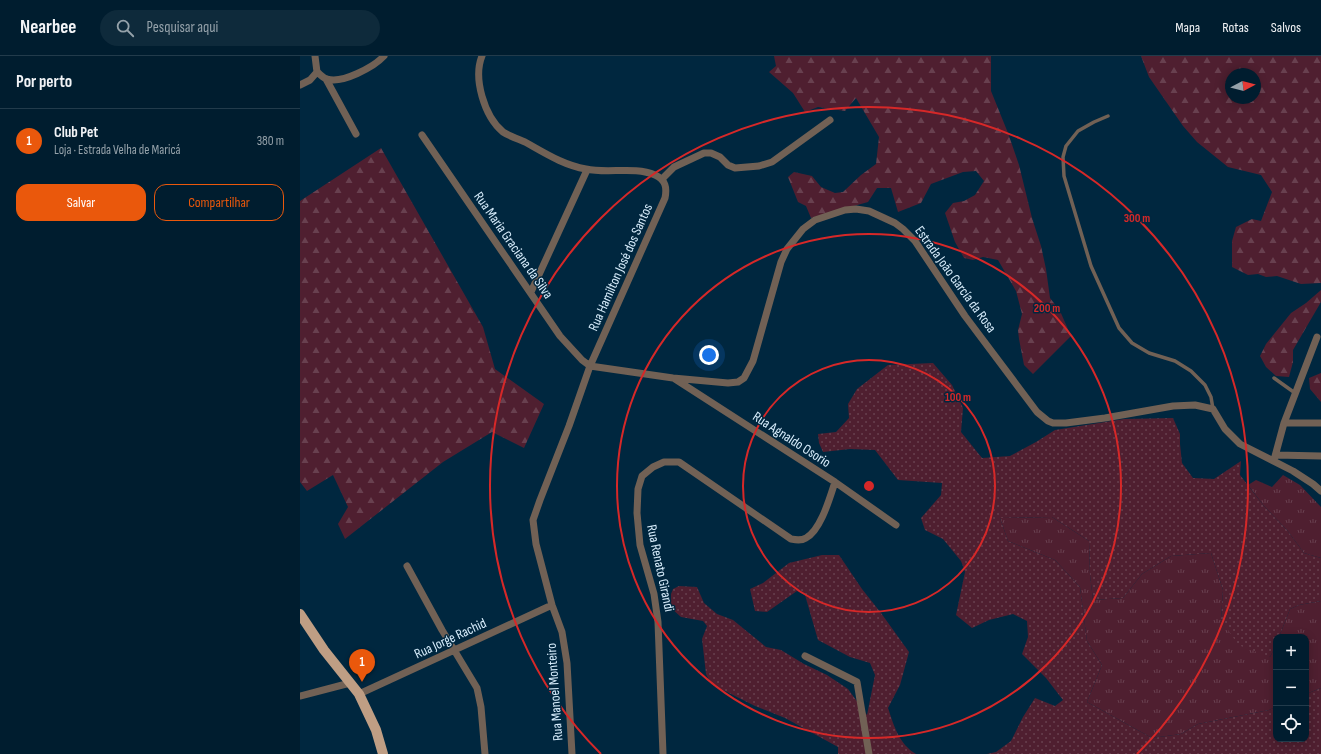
<!DOCTYPE html>
<html lang="pt">
<meta charset="utf-8">
<style>
body{margin:0;font-family:"Sofia Sans Condensed",sans-serif;background:#0e2a3b;color:#f1f3f6}
.controls{position:absolute;right:12px;bottom:12px;display:grid;overflow:hidden;border-radius:8px;box-shadow:0 2px 10px #0003}
.controls button{width:36px;height:36px;display:grid;place-items:center;padding:0;border:0;border-bottom:1px solid #223b4b;background:#001d2f;color:#f1f3f6;font:20px sans-serif}
.compass{position:absolute;left:925px;top:12px;width:36px;height:36px;border-radius:50%;background:#001d2f;box-shadow:0 2px 10px #0003;rotate:83deg}
.you{position:absolute;left:409px;top:299px;width:14px;height:14px;margin:-10px;border:3px solid #fff;border-radius:50%;background:#1a73e8;box-shadow:0 0 0 6px #1a73e833}
.badge{display:grid;place-items:center;width:26px;height:26px;border-radius:50%;background:#ea580c;color:#fff;font-size:13px;font-weight:700}
.pin{position:absolute;translate:-50% -33px;filter:drop-shadow(0 1px 2px #0008)}
.pin::after{content:'';position:absolute;top:21px;width:14px;height:12px;background:inherit;clip-path:polygon(0 0,100% 0,50% 100%)}
.list{margin:0;padding:0;list-style:none}
h2{display:flex;justify-content:space-between;align-items:center;height:52px;margin:0;padding:0 16px;font-size:17px}
h2 small{font-size:13px;font-weight:400;color:#95a2aa}
.list li{display:grid;grid-template-columns:26px 1fr auto;gap:12px;align-items:center;box-sizing:border-box;height:64px;padding:0 16px;border-top:1px solid #223b4b}
.list b{display:block;font-size:15px;white-space:nowrap}
.list p{margin:0;font-size:13px;white-space:nowrap;color:#95a2aa}
.list em{font-size:13px;font-style:normal;color:#95a2aa}
.actions{display:flex;gap:8px;padding:12px 16px}
.actions a{flex:1;padding:9px 0;border:1px solid #ea580c;border-radius:12px;text-align:center;font-size:14px;color:#ea580c}
.actions .main{background:#ea580c;color:#fff}
.icon{flex:none;width:22px;height:22px;fill:none;stroke:currentColor;stroke-width:2;stroke-linecap:round;stroke-linejoin:round}
.map{position:relative;flex:none;width:1021px;height:698px;overflow:hidden}
header{display:flex;align-items:center;gap:24px;box-sizing:border-box;height:56px;padding:0 20px;background:#001d2f;border-bottom:1px solid #223b4b}
header strong{font-size:19px}
nav{display:flex;gap:22px;margin-inline-start:auto;font-size:14px}
.search{width:280px;height:36px;background:#0e2a3b;display:flex;align-items:center;gap:10px;box-sizing:border-box;padding:0 14px;border-radius:22px;color:#95a2aa;font-size:15px}
main{display:flex}
aside{flex:1;background:#001d2f}
.map>svg:first-child{display:block}
</style>
<header>
<strong>Nearbee</strong>
<div class="search"><svg class="icon" aria-label="search" viewBox="0 0 24 24"><circle cx="10" cy="10" r="6"/><path d="M15 15l6 6"/></svg>Pesquisar aqui</div>
<nav><a>Mapa</a><a>Rotas</a><a>Salvos</a></nav>
</header>
<main>
<aside>
<h2>Por perto<small></small></h2>
<ul class="list">
<li><span class="badge">1</span><div><b>Club Pet</b><p>Loja · Estrada Velha de Maricá</p></div><em>380 m</em></li>
</ul>
<div class="actions"><a class="main">Salvar</a><a>Compartilhar</a></div>
</aside>
<div class="map">
<svg width="1021" height="698" viewBox="0 0 1021 698">
<defs>
<pattern id="grass-tufts" width="24" height="20" patternUnits="userSpaceOnUse"><rect width="24" height="20" fill="#4f1f30"/><path d="M3 7l-1-3M5 7V3M7 7l1-3M15 17l-1-3M17 17v-4M19 17l1-3" fill="none" stroke="#68404f"/></pattern>
<pattern id="forest-firs" width="22" height="20" patternUnits="userSpaceOnUse"><rect width="22" height="20" fill="#4f1f30"/><path d="M5 1l3.5 6h-7zM16 11l3.5 6h-7z" fill="#68404f"/></pattern>
<pattern id="park-dots" width="8" height="8" patternUnits="userSpaceOnUse"><rect width="8" height="8" fill="#4f1f30"/><path d="M2 2h.1M6 6h.1" fill="none" stroke="#68404f" stroke-width="1.8" stroke-linecap="round"/></pattern>
</defs>
<rect width="100%" height="100%" fill="#00273f"/>
<path fill="url(#grass-tufts)" d="M983,419L1000,429L1021,451V502L1004,497L987,474L964,450L948,429L956,424L972,431Z
M752,461L789,485L790,519L793,544L823,542L842,518L871,500L911,497L923,534L921,563L970,601L976,589V651L969,654L898,668L881,678L852,682L787,646L802,609L787,585L780,531L755,504L708,485L700,462Z
M1021,545V632L1006,638V581H979L990,553L999,549Z"/>
<path fill="url(#forest-firs)" fill-rule="evenodd" d="M474,0H691V35L708,77L719,109L732,162L741,190L746,213L750,242L760,255L771,280L733,318L724,309L719,283L718,274L722,258L716,235L698,204L683,201L673,204L664,202L655,186L645,157L653,147L664,145L675,139L684,125L676,115L663,116L631,128L621,147L598,156L591,132H577L568,146L511,162L506,150L498,146L488,121L494,116L512,120L521,131L535,137L543,136L561,119L576,108L579,81L556,42L545,55L518,51L505,56L493,37L469,16L476,10Z
M841,0H1021V227L1001,228L977,220L966,221L958,218L948,219L932,211V185L936,171L952,163L961,165L972,136L961,119L928,111L897,86L883,70L849,21ZM931,18H955V42H931Z
M81,92L183,271L195,313L244,348L224,392L192,376L143,406L45,483L38,468L48,451L33,419L7,435L0,426V145Z
M1021,234V246L993,294V306L989,321L976,320L966,311L960,300L966,288L991,257L1006,247Z
M1021,317V346L1010,333L1009,322Z"/>
<path fill="url(#park-dots)" d="M633,307L652,329L663,352L661,376L682,402L710,400L736,386L755,374L824,363L873,362L880,378V388L882,407L893,422L914,423L941,405L940,419L964,450L987,474L1004,497L1021,502V545L999,549L990,553L979,581H976V589L970,601L938,589L921,563L923,534L911,497L871,500L842,518L823,542L793,544L790,519L789,485L752,461L700,462L708,485L755,504L780,531L787,585L802,609L787,646L852,682L881,678L898,668L969,654L976,651V683H1006V638L1021,632V698H687L696,696L711,685L723,661L735,642L755,650L763,644L746,622L722,598L728,581L727,565L713,558L689,564L672,572L656,559L665,516L661,505L643,483L625,474L621,462L641,439L642,427L598,424L575,394L550,393L523,396L519,387L518,378L536,376L549,362L548,348L557,333L588,309Z
M522,499H539L562,533L581,557L609,596L600,629L588,652C594,670 599,688 616,698H538V691L485,662L455,650L411,628L406,618L402,583L407,570L403,565L381,561L371,552V538L373,533L379,530L397,531L404,547L417,558L433,564L466,591L481,594L504,608L527,619L548,633L567,659L575,619L570,607L550,601L518,584L505,539L497,535L467,556L455,555L450,533L463,527L489,507Z"/>
<g fill="none" stroke-linecap="round" stroke-linejoin="round">
<path stroke="#716155" stroke-width="3.5" d="M808,60L794,66L778,75L766,90L763,101L764,120L791,210L819,272L832,287L849,297L875,305L891,315L905,329L911,341L913,353
M974,322L995,337"/>
<path stroke="#716155" stroke-width="7" d="M182,0C173,22 184,60 203,76C209,80 218,83 225,86C245,97 263,109 286,113C308,118 334,110 355,119C366,124 367,132 365,142L290,310L269,370L240,444L233,464L236,488L252,549L262,576L267,607L272,698
M17,16C20,18 23,22 27,23C42,28 74,11 84,0
M26,23L56,78
M0,29L10,24L17,16L15,0
M122,79L260,280L282,304L290,310L373,322L428,327L438,326L444,322L453,305L481,206L487,193L503,173L515,164L545,154L556,153L569,155L595,167L603,173L615,185L665,260L737,356L748,365L753,367H766L805,362L873,350L895,349L913,353L925,373L940,388L993,415L1013,428L1021,435
M362,123L374,111L404,97H411L420,101L428,109L435,112L459,110L472,106L530,64
M231,236L287,114
M375,323L535,426L596,469
M984,367H1021
M976,399L1021,400
M974,404L984,367L1017,281
M107,510L142,574L177,632L181,651L185,698
M505,600L557,626L569,698
M59,638L252,549
M0,640L50,627
M363,698L358,566L354,538L340,489L337,457L338,433L342,420L353,411L364,406H379L491,483C496,484 501,485 506,482C521,474 530,441 535,426"/>
<path stroke="#bf9e84" stroke-width="10" d="M0,558L24,594L59,638L76,674L83,698"/>
</g>
<g fill="none" stroke="#d62828" stroke-width="2">
<circle cx="569" cy="430" r="126"/>
<circle cx="569" cy="430" r="252"/>
<path d="M301 698A379 379 0 1 1 837 698"/>
</g>
<g text-anchor="middle" stroke-width="3" stroke-linejoin="round" paint-order="stroke">
<g font-size="14" fill="#d7edfc" stroke="#00273f">
<text transform="translate(214 189) rotate(55)" y="5">Rua Maria Graciana da Silva</text>
<text transform="translate(320 211) rotate(-66)" y="5">Rua Hamilton José dos Santos</text>
<text transform="translate(656 223) rotate(54)" y="5">Estrada João García da Rosa</text>
<text transform="translate(492 383) rotate(33)" y="5">Rua Agnaldo Osorio</text>
<text transform="translate(361 512) rotate(78)" y="5">Rua Renato Girandi</text>
<text transform="translate(150 582) rotate(-25)" y="5">Rua Jorge Rachid</text>
<text transform="translate(254 636) rotate(-94)" y="5">Rua Manoel Monteiro</text>
</g>
</g>
<circle cx="569" cy="430" r="6" fill="#d62828" stroke="#00273f" stroke-width="2"/>
<g font-size="12" text-anchor="middle" font-weight="bold" fill="#d62828" stroke="#00273f" stroke-width="3" stroke-linejoin="round" paint-order="stroke">
<text x="837" y="166">300 m</text>
<text x="747" y="256">200 m</text>
<text x="658" y="345">100 m</text>
</g>
</svg>
<div class="controls">
<button>+</button>
<button>−</button>
<button><svg class="icon" aria-label="locate" viewBox="0 0 24 24"><circle cx="12" cy="12" r="6"/><path d="M12 2v4M12 18v4M2 12h4M18 12h4"/></svg></button>
</div>
<svg class="compass" viewBox="-18 -18 36 36"><path d="M0-13l5 13h-10z" fill="#e53935"/><path d="M0 13l5-13h-10z" fill="#95a2aa"/></svg>
<div class="you"></div>
<div class="pin badge" style="left:62px;top:626px">1</div>
</div>
</main>
